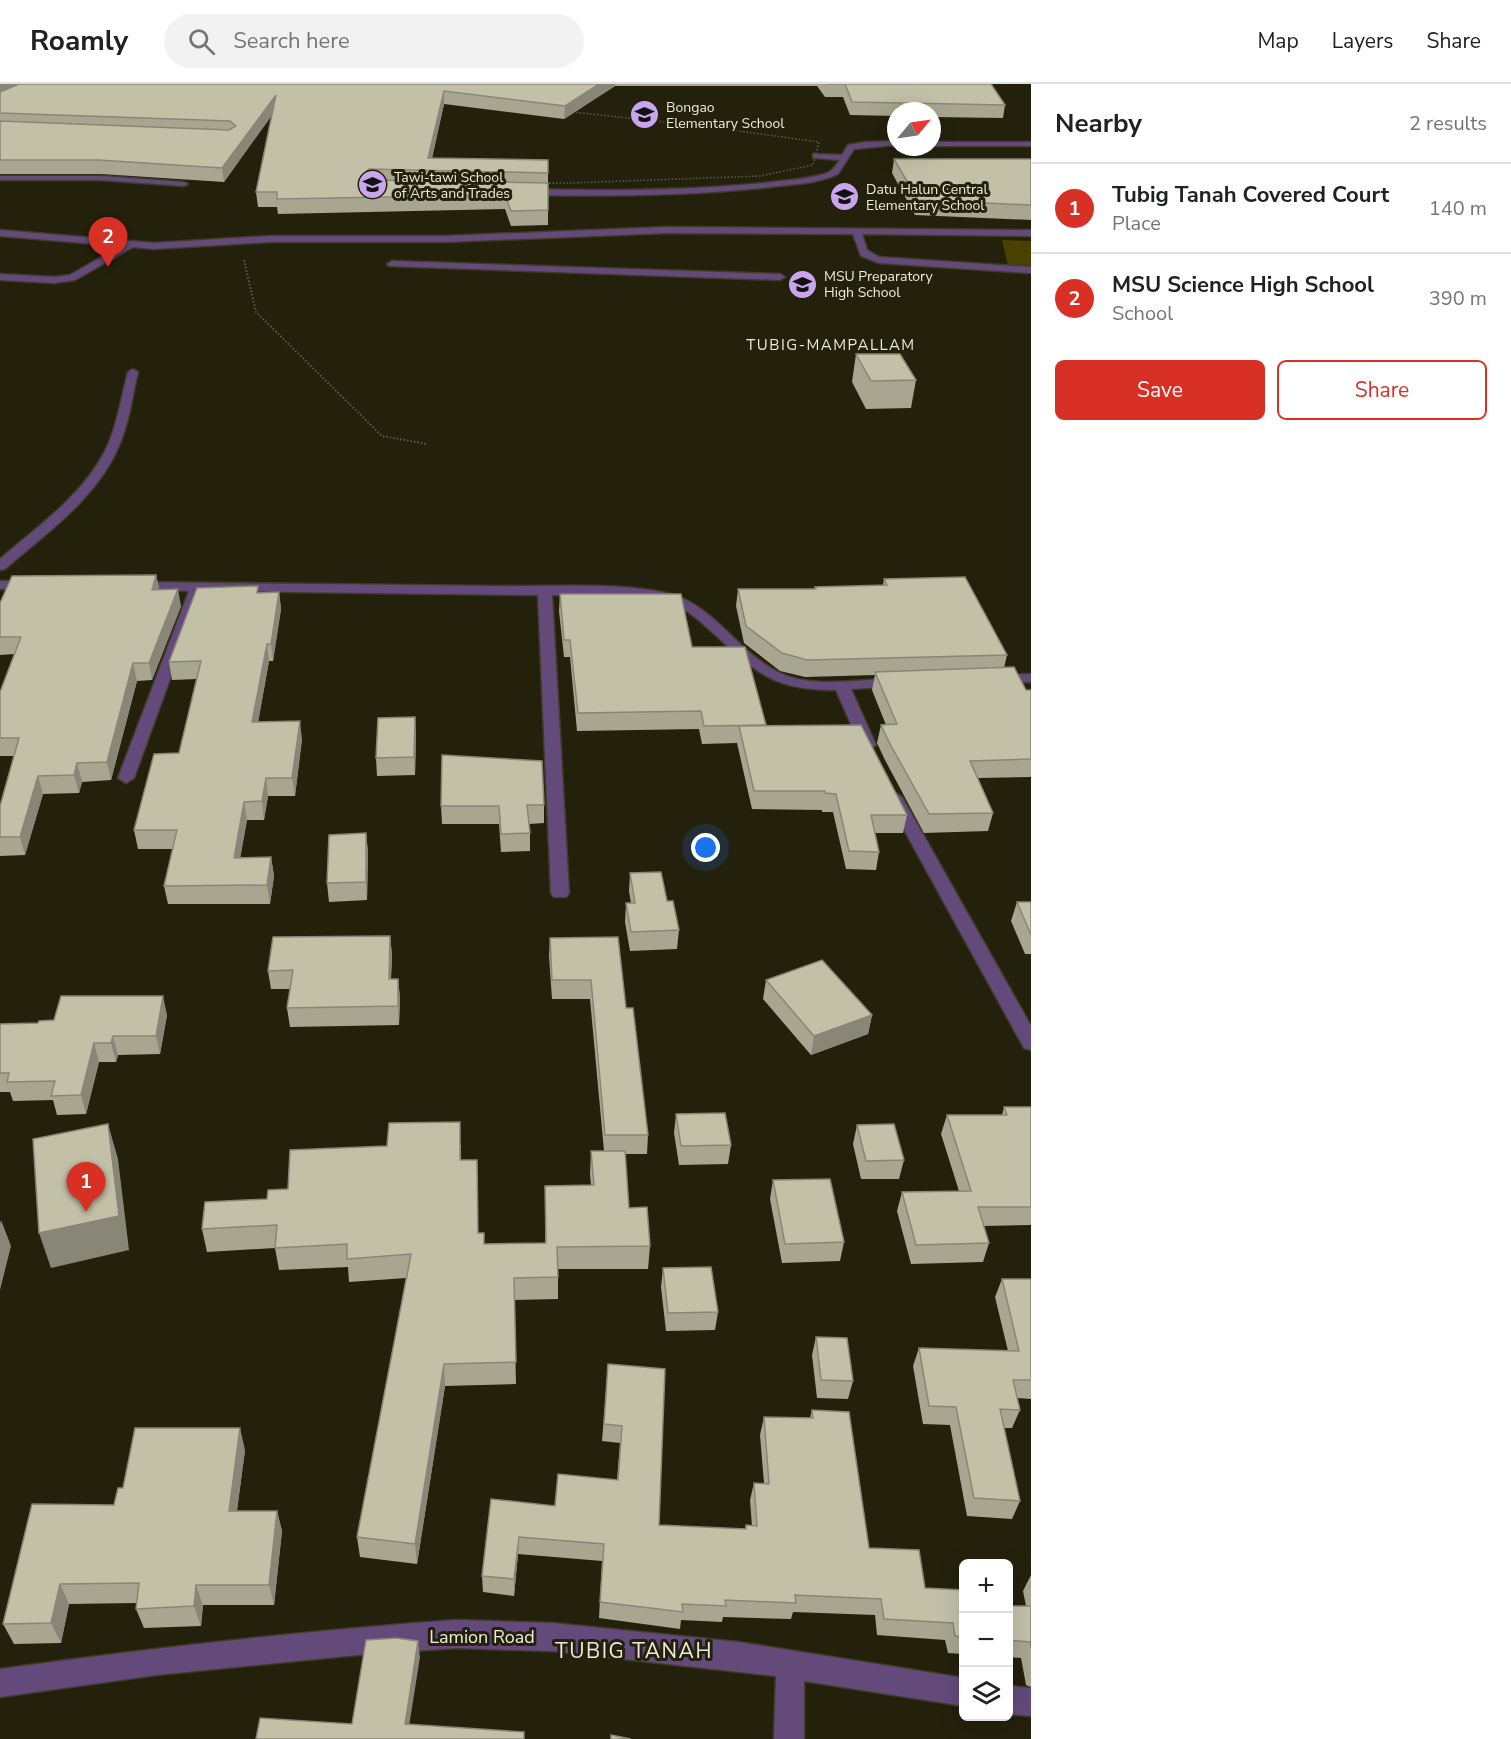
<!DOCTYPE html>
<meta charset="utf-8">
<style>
body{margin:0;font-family:"Nunito Sans",sans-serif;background:#f2f2f2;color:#202124}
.controls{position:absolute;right:18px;bottom:18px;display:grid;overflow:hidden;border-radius:9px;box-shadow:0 6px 24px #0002}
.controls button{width:54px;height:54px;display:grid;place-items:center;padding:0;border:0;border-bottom:2px solid #e0e0e0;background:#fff;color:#202124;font:30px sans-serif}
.compass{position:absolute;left:887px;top:18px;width:54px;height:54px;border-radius:50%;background:#fff;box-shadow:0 6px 24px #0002;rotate:61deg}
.you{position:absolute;left:706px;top:764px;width:21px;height:21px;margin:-15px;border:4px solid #fff;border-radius:50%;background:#1a73e8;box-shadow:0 0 0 9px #1a73e833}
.badge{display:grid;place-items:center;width:39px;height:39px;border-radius:50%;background:#d93025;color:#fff;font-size:20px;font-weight:700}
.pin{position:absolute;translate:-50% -50px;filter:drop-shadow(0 2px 3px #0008)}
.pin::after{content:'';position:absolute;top:32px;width:21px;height:18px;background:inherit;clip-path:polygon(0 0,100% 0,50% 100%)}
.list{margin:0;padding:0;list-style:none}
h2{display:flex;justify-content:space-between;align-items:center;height:78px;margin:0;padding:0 24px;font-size:26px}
h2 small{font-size:20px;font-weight:400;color:#757577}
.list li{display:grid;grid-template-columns:39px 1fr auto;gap:18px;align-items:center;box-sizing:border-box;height:90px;padding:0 24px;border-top:2px solid #e0e0e0}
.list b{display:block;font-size:22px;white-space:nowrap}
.list p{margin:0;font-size:20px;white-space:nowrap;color:#757577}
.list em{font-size:20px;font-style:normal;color:#757577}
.actions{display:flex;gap:12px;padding:18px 24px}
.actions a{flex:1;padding:14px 0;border:2px solid #d93025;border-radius:9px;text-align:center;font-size:21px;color:#d93025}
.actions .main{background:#d93025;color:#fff}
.icon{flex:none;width:33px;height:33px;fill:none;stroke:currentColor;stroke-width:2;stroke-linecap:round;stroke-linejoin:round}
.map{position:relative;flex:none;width:1031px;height:1655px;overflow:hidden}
header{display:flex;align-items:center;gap:36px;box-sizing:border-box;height:84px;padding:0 30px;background:#fff;border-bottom:2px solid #e0e0e0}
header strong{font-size:28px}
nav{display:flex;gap:33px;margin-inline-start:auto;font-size:21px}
.search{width:420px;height:54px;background:#f2f2f2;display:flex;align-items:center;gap:15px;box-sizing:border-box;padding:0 21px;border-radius:33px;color:#757577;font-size:22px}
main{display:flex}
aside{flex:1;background:#fff}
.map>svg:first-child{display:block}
</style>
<header>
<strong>Roamly</strong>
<div class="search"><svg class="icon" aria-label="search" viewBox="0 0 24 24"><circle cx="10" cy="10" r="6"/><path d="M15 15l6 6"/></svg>Search here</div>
<nav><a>Map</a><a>Layers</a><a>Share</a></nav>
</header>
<main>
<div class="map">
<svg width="1031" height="1655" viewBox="0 0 1031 1655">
<rect width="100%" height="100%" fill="#23200c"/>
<path fill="#494100" d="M1002,156L1031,157V187L1009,186Z"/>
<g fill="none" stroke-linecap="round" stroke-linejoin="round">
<defs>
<path id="minor" d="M896,57V61L854,65L838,90C818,100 792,100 770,103C689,112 607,112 526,111L522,108L526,105C605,107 685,107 764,99C784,96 808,96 827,89C833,87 836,81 840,76L816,74H813V70L842,71L848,61L866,58Z
M932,58H1031V62H932Z
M0,92H101L184,98L188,100L184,102L101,96H0Z
M667,143L1031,146V152L862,150L867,166L879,173L1031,183V189L879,179L861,172L853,150L667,149L445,158H270L154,165L133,163L75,196L54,199L0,196V190L54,193L70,191L121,162L0,152V146L154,159L270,152H445Z
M392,177L780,190L785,193L780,196L389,182L387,180Z
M133,285L138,288C132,313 129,340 118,364C96,415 45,450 5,485L0,486V475C37,443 82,412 105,367C117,343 121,314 128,288Z
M0,497H32L39,501L32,505H0Z
M134,498C252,500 371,500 489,502C546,503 606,498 662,508C713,517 736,568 780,589C812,605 863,595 897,594L904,598L897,602L851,605L876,661L868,666L860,661L836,606C772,606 757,589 712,548C700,537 687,525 671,519C641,508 585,511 552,511L569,809L566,813H554L551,809L538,511L202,507L134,694L126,699L118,694L189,507L129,505L127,502Z
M1031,590V598L997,599L990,595L997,591Z
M894,708L902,713L1031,942V966L1024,964L886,713Z
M456,1536L552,1539L738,1558L964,1594V1622L804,1597V1655H774L776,1592L552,1567L456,1564L357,1571L156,1591L0,1613V1585C152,1564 303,1547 456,1536Z
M1008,1602L1031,1604V1632L1008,1630Z"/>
</defs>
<use href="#minor" stroke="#3f3c29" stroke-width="3"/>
<path stroke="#5f5d4b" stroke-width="1.5" stroke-dasharray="1.5 2" stroke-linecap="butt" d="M444,14L702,42L819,58L813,81L760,92L571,99L449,100L398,90L418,19Z"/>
<path stroke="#5f5d4b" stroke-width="2" stroke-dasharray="1.5 2" stroke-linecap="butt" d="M244,176L256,228L382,352L427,360"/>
<use href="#minor" fill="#634a7b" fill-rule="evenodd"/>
</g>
<path fill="#a8a590" d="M0,0H991L1005,21L1003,34L932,33V27H896V32L850,31L843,13H825L817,2H615L564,35L444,20L432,74L548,76V141L511,142L505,125L278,130L277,123H258L256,108L272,31L224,98L101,90H0Z
M894,75H1031V136L915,131L892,89Z
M856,270L916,296L911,324L866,325L852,298Z
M156,491L159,505L181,522L152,596L137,597L111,696L82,698L79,709L43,710L25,771L0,772V722L14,672H0V608L14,570L0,571V519Z
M884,495L1007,571L1004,584L1026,606H1031V693L978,694L993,729L988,747L924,749L885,676L877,659L881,641H886L872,606L875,591L805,593L780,587L744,559L736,522L738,505H814L815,503L883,501Z
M279,508L281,525L273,577H269L258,638L302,655L295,712H268L264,736H247L240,774L271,773L274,792L270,820H168L164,802L173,765H138L134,746L179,669L197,595L172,596L169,578L259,509Z
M560,510L692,563L766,641L907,731L903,749H875L879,768L876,786L846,785L833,728H822V726L752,725L737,659L702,660L699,645L577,647L570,573H564L559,527Z
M415,633L416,651L415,691L377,692L376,674Z
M544,721V739L529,740L530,749V767L501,768L499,740H442L441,722Z
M366,749L368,768L367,816L329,818L327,799Z
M630,789L667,817L679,846L677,865L630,867L625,838L626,819H631L629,807Z
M1017,818H1031V870H1025L1011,837Z
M390,852L392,871L391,895H398L400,914L399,941L290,943L287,924L290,905H271L268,887Z
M550,854L626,924L648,1051L647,1070H625L629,1124L650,1162L648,1185H558V1215L514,1216L516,1300L445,1302L417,1480L360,1473L357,1453L406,1194L349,1198L348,1183L279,1186L275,1164L207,1168L202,1145L288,1105L461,1061V1076L478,1149L484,1160L545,1159V1102L591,1101L590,1090L591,1067H604L590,915H552L549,872Z
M766,896L872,931L868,950L811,971L763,915Z
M167,931L160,970L118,971L116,978H99L86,1030L57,1031L53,1016L13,1017L10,1008H0V940L38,939Z
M1004,1023H1031V1141L984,1142L989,1159L983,1178L911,1180L897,1127L902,1108L959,1107L941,1050L947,1031H1002Z
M676,1030L731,1061L728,1080L679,1081L674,1049Z
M857,1041L904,1076L899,1095H861L853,1060Z
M773,1096L844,1158L840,1177L782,1179L770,1115Z
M663,1184L718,1228L715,1246L666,1247L661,1203Z
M1002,1195H1031V1315L1017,1314L1020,1326L1012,1344H1004L1020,1417L1012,1435L967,1432L950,1341L923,1340L913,1282L919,1264L1008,1267L995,1213Z
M816,1253L853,1297L848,1315L817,1314L812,1271Z
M608,1280L659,1441L745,1445L746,1441L752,1442L750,1416L754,1399H764L760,1351L764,1333L810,1334L812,1326L869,1464L925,1504L963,1506V1570L948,1569L945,1556L877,1551L875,1531L793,1528L791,1535L723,1533L722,1538L681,1536L680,1545L599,1534L602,1477L518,1470L514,1512L483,1508L482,1492L491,1415L555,1422L617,1396L620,1359L602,1357Z
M245,1366L237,1427H277L282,1447L274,1521H203L201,1542L144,1544L136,1525L137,1519L69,1520L61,1559L14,1560L3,1540L114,1421L123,1404Z
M1031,1491V1603L1026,1601L1021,1574L1008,1573V1522H1026L1023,1507Z"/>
<path fill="#888676" d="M0,0H34L0,13Z
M599,0H615V2L564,35L565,22Z
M444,7V20L429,88L428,74Z
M276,11L277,24L224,98L222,84Z
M369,85L370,100L363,91Z
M156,491L160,508L152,506Z
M178,505L181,522L152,596L149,579Z
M279,508L281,525L273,577L271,560Z
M267,560L269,577L255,656L252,638Z
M133,579L137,597L111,696L107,678Z
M415,633L416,651L415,691L414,673Z
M300,637L302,655L295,712L292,694Z
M77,679L82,698L79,709L74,691Z
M38,692L43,710L25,771L20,753Z
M266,694L268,712L264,736L262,717Z
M244,718L247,736L237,792L234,774Z
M366,749L368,768L367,816L366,798Z
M271,773L274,792L270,820L267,801Z
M390,852L392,871L390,914L389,895Z
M398,895L400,914L399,941L398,922Z
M163,912L167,931L160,970L156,952Z
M872,931L868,950L811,971L814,952Z
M113,952L118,971L116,978L111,959Z
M94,959L99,978L86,1030L81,1011Z
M108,1040L118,1075L129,1166L51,1184L39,1149Z
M1,1136L11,1162L0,1206V1140Z
M444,1280L445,1302L417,1480L415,1460Z
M240,1344L245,1366L234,1448L229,1427Z
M277,1427L282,1447L274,1521L269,1501Z
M519,1453L518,1470L514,1512V1495Z
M60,1500L69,1520L61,1559L51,1539Z
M196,1501L203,1521L201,1542L194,1522Z
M418,1557L420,1573L407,1655L405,1640Z"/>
<path fill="#c3c0a8" stroke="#888676" stroke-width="1.5" d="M19,0H599L565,22L444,7L428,74L548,76V89L369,85L363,91L369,96L548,99V126L511,127L505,111L277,115V108H256L276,11L222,84L99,76H0V37L229,46L236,42L230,37L0,29V8Z
M826,0H991L1005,21L852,18L845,0Z
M894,75H1031V121L918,116Z
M856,270H900L916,296L871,297Z
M156,491L152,506L178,505L149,579H133L107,678L77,679L74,691L38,692L20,753H0V722L19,654H0V608L21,553H0V519L12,492Z
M965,493L1007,571L807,576L782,569L746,542L738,505H816L815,503L887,501L884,495Z
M258,502L257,509L279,508L271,560H267L252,638L300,637L292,694H266L262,717L244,718L234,774L271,773L267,801L164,802L177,746H134L154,670L179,669L201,577L169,578L197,504Z
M560,510H681L692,563H745L766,641L704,642L701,627L578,629L570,556H564Z
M1014,583L1026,606H1031V675L970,677L993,729L929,730L889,658L881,641L897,640L875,588Z
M415,633L414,673L376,674L378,634Z
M861,641L907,731H871L879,768L849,767L836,710L825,709V707H754L739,642Z
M442,671L542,677L544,721H527L530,749L501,750L499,722H441Z
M366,749V798L327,799L329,751Z
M661,788L667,817H673L679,846L631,848L626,819H635L630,789Z
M1017,818H1031V851Z
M390,852L389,895H398V922L287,924L293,886L268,887L273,853Z
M618,853L626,924H633L648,1051H605L591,896H552L550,854Z
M822,876L872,931L814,952L766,896Z
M61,912H163L156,952H113L111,959H94L81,1011L51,1012L55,997L7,998L9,989H0V940L38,939L39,937L54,936Z
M1004,1023H1031V1123H978L989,1159L916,1161L902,1108L971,1107L947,1031H1007Z
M725,1029L731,1061L681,1062L676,1030Z
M460,1038V1076H477L478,1149H484V1160L546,1159L545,1102L594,1101L591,1067H625L629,1124L647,1123L650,1162L557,1163L558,1193L514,1194L516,1278L444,1280L415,1460L357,1453L411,1170L347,1175V1160L275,1164L277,1141L202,1145L205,1118L267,1115L268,1106L288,1105L290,1066L387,1062L389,1039Z
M108,1040L119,1132L39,1149L33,1055Z
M894,1040L904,1076L866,1077L857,1041Z
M830,1095L844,1158L785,1160L773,1096Z
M711,1183L718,1228L668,1229L663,1184Z
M1002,1195H1031V1296H1013L1020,1326L1000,1325L1020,1417L974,1414L956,1323L929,1322L919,1264L1019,1267Z
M816,1253L847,1254L853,1297L821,1296Z
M608,1280L665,1285L659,1441L746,1445V1441L757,1442L754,1399L769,1400L764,1333L813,1334L812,1326L849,1328L869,1464L919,1466L925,1504L963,1506V1553L955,1552L953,1539L884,1535L881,1515L795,1511L796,1519L725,1516L726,1522L682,1520L683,1528L600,1518L604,1460L519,1453L514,1495L482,1492L491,1415L555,1422L558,1390L618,1396L622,1342L604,1340Z
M135,1344H240L229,1427H277L269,1501H196L194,1522L136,1525L139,1499L60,1500L51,1539L3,1540L32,1420L114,1421L118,1404H123Z
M1008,1522H1031V1564L1030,1558L1008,1556Z
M396,1554L418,1557L405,1640L524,1648V1655H256L260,1634L352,1640L366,1556Z
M611,1651L631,1655H611Z"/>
<defs>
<symbol id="school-disc" viewBox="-11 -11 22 22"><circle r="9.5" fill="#c9a5ee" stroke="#23200c"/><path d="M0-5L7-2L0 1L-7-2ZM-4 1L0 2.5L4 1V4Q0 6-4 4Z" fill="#111"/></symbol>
</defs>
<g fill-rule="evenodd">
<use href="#school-disc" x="628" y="14" width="33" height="33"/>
<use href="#school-disc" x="356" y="84" width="33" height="33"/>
<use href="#school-disc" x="828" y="96" width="33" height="33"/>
<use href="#school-disc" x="786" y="184" width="33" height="33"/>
</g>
<g text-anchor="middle" stroke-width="6" stroke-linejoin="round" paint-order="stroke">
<g font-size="14" fill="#ecebde" stroke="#23200c" text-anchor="start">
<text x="666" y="28">Bongao<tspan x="666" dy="16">Elementary School</tspan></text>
<text x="394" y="98">Tawi-tawi School<tspan x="394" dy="16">of Arts and Trades</tspan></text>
<text x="866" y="110">Datu Halun Central<tspan x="866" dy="16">Elementary School</tspan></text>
<text x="824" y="197">MSU Preparatory<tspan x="824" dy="16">High School</tspan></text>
</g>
<g font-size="15" letter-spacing="1.5" fill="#ecebde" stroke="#23200c">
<text x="831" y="266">TUBIG-MAMPALLAM</text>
</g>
<g font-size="18" fill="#ecebde" stroke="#23200c">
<text x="482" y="1559">Lamion Road</text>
</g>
<g font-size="21" letter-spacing="1.5" fill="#ecebde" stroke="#23200c">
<text x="634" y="1574">TUBIG TANAH</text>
</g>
</g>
</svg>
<div class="controls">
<button>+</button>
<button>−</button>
<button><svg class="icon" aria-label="layers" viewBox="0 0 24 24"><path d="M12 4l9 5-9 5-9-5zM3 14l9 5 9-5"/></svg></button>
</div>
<svg class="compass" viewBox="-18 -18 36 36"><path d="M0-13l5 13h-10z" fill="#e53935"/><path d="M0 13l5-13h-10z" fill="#757577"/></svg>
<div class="you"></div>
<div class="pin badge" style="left:86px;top:1128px">1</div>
<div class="pin badge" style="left:108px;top:183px">2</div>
</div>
<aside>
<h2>Nearby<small>2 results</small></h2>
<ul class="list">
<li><span class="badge">1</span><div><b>Tubig Tanah Covered Court</b><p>Place</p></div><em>140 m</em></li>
<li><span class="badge">2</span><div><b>MSU Science High School</b><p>School</p></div><em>390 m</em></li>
</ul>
<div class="actions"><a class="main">Save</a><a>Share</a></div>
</aside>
</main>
